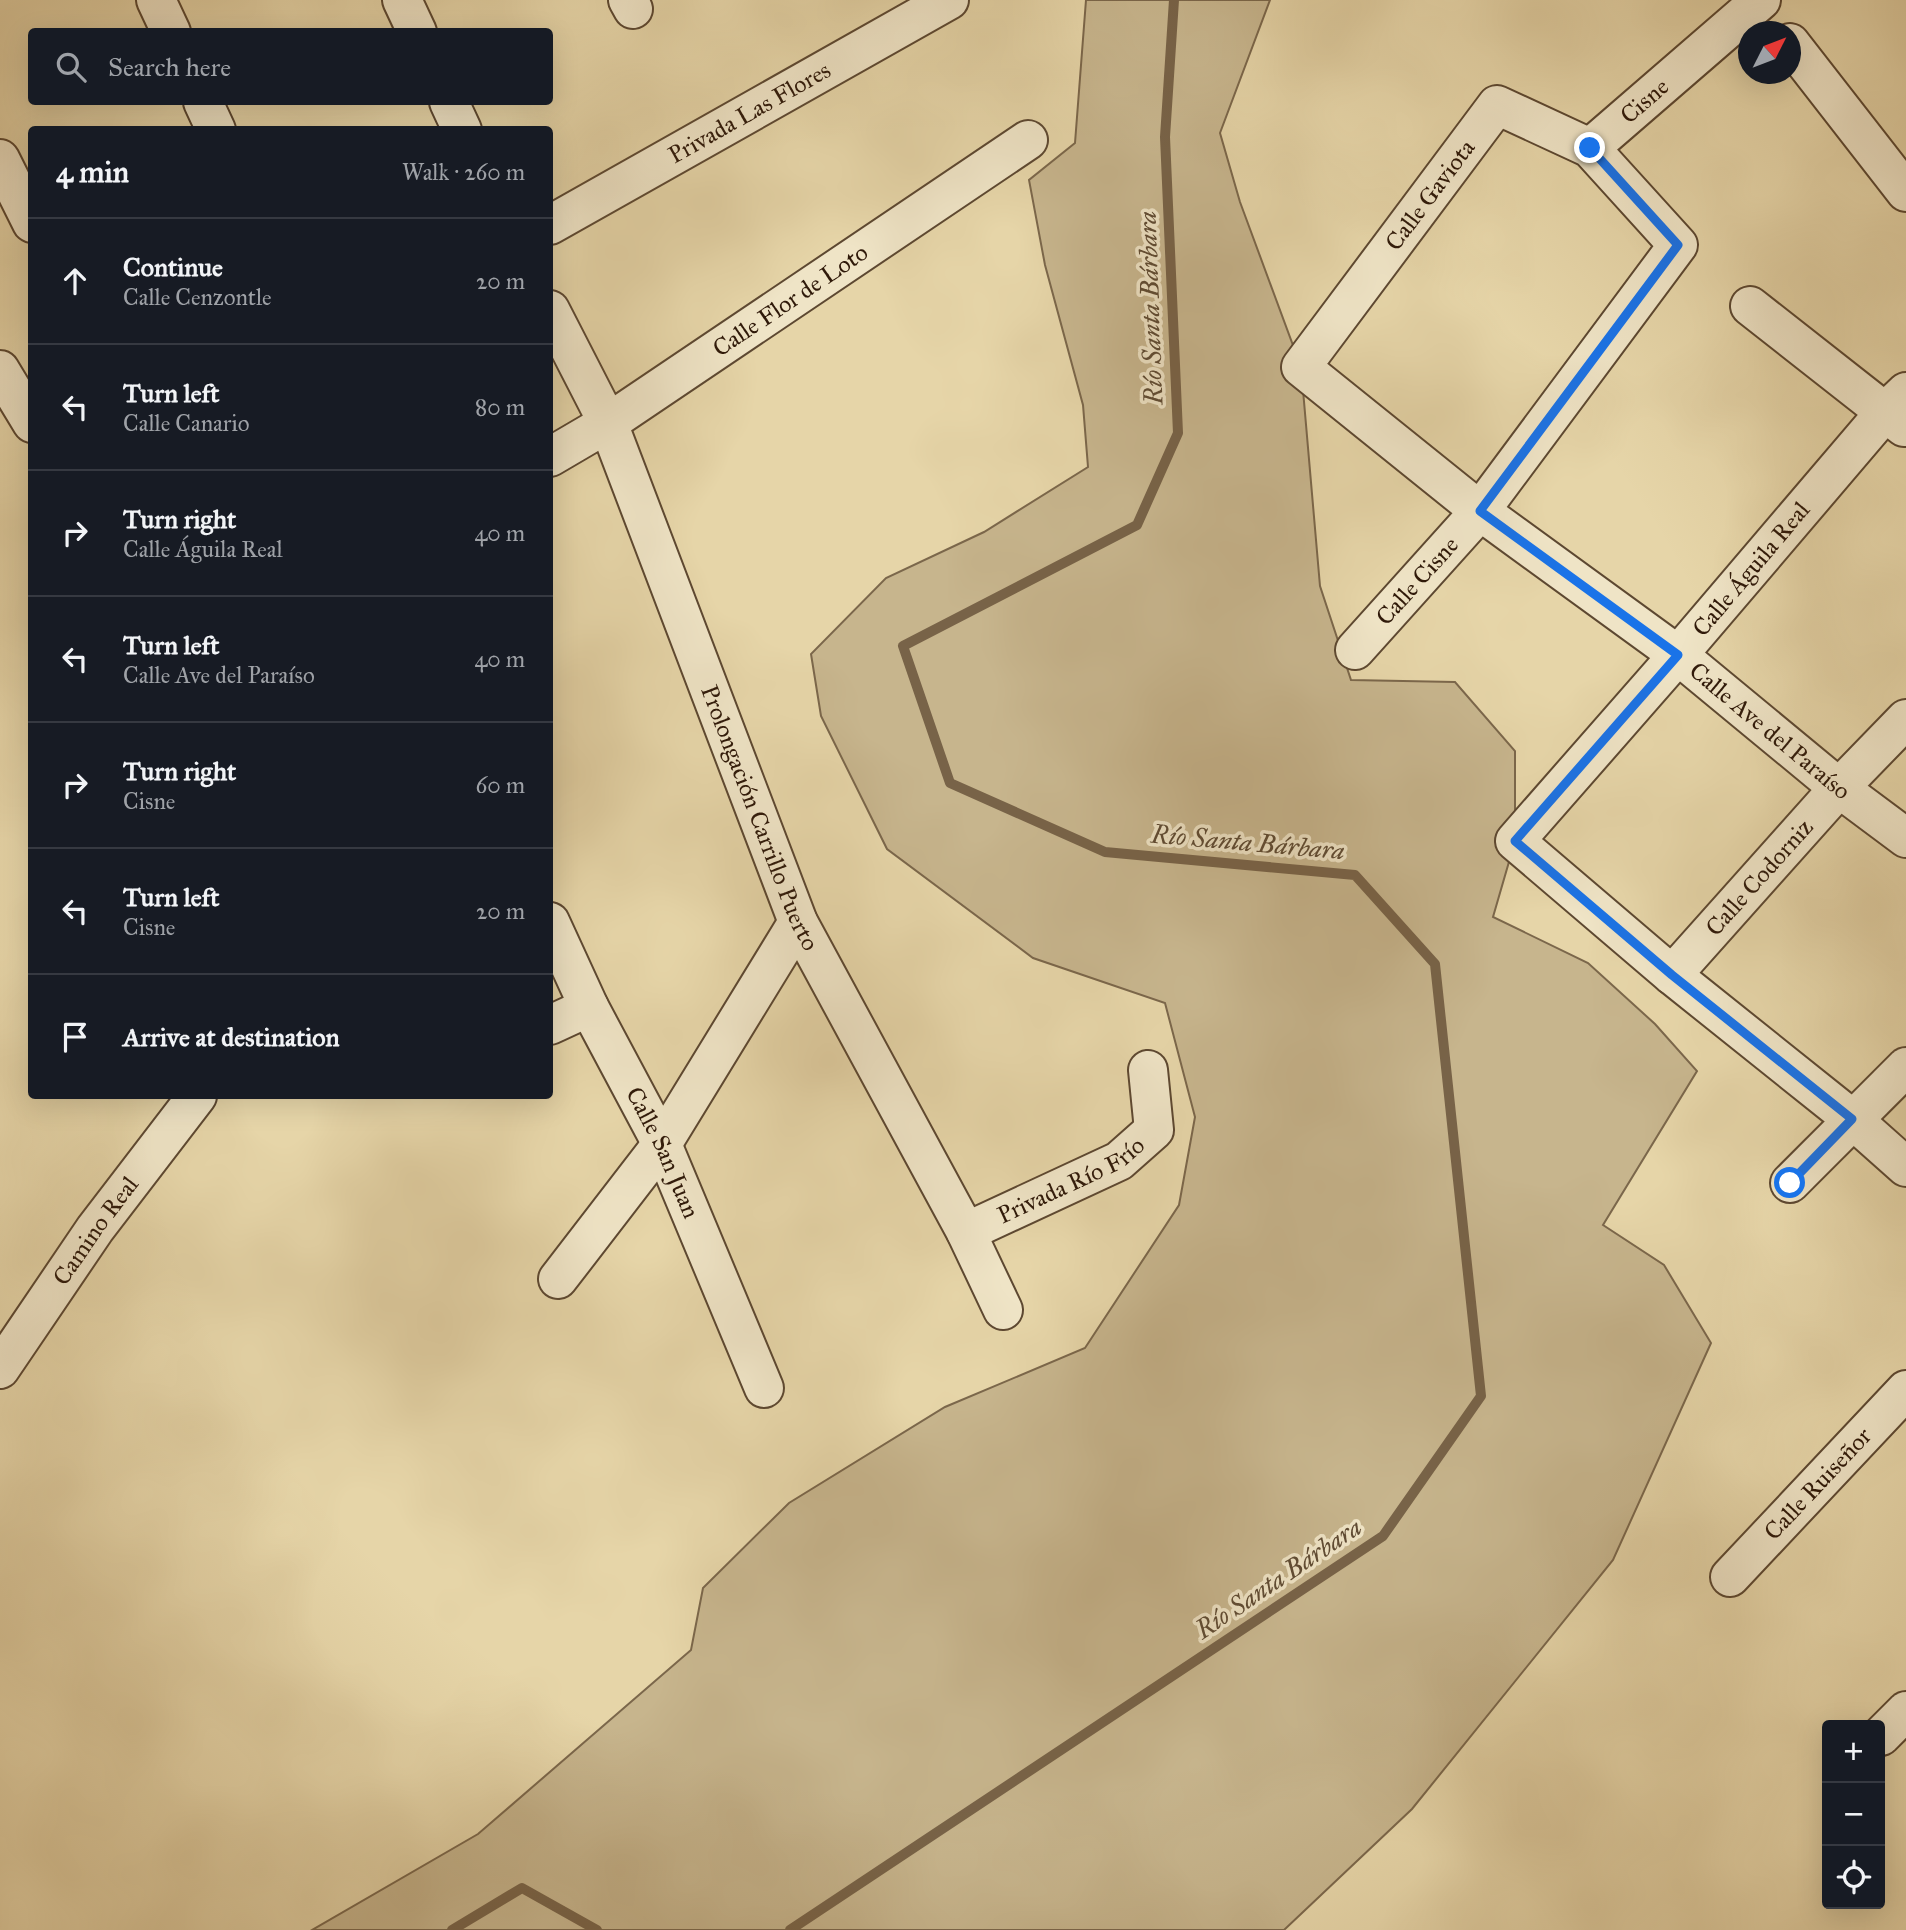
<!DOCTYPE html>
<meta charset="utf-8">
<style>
body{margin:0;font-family:"IM FELL Great Primer",serif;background:#20242c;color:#f1f3f6}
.controls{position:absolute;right:21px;bottom:21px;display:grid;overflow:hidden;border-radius:7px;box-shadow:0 7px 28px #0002}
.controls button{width:63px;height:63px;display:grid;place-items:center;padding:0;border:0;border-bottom:2px solid #363941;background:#171b24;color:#f1f3f6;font:35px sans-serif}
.compass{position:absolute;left:1738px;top:21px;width:63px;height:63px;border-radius:50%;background:#171b24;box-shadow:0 7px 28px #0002;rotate:48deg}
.stop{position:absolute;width:21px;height:21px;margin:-16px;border:5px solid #1a73e8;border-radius:50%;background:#fff}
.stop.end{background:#1a73e8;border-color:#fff;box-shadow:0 2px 7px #0008}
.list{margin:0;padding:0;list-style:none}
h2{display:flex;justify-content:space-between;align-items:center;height:91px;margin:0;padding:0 28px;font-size:30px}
h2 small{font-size:23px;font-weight:400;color:#9ea1a6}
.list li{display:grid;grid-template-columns:46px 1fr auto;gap:21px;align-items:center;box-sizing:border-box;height:126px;padding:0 28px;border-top:2px solid #363941}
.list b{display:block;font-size:26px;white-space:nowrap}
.list p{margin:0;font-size:23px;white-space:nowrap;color:#9ea1a6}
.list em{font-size:23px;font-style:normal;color:#9ea1a6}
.icon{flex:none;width:38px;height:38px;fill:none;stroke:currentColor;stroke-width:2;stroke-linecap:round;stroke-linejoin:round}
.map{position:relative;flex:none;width:1906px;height:1930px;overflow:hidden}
.search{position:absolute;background:#171b24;box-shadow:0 7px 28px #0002;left:28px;top:28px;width:525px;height:77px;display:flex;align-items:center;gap:18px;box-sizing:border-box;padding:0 24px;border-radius:7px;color:#9ea1a6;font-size:26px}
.panel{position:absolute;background:#171b24;box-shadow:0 7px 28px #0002;left:28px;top:126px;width:525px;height:973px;border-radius:7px}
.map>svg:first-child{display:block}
</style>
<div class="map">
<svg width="1906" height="1930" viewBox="0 0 1906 1930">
<rect width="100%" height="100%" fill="#e6d5a8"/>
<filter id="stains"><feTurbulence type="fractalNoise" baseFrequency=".00286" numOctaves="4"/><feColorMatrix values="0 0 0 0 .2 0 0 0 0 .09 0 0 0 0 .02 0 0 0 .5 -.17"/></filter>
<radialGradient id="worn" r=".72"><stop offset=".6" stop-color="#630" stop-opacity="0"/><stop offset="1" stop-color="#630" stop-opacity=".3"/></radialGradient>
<path fill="#c7b58d" stroke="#7b674b" stroke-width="2" d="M1086,0H1270L1220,133L1240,202L1301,367L1320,586L1351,680L1455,682L1515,751V841L1493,917L1588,963L1655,1024L1697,1071L1603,1225L1664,1265L1711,1343L1613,1560L1412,1809L1284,1930H312L478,1834L691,1650L703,1588L789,1503L945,1407L1085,1348L1179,1205L1195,1117L1165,1003L1033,958L887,849L821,716L811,654L886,578L984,532L1088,467L1083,405L1045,265L1029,180L1075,143Z"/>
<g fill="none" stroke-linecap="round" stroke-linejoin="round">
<path stroke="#786348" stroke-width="10" d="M452,1930L522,1888L597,1930
M790,1930L1383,1536L1481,1396L1435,964L1355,875L1105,852L950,783L903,646L1137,525L1178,433L1165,137L1174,0"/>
<defs>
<g id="minor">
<path d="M156,0L171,32"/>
<path d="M402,0L417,32"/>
<path d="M628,0L633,9"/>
<path d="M1790,43L1906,192"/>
<path d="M203,102L216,130"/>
<path d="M449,102L462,130"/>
<path id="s1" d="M1590,148L1761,0"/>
<path d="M0,159L32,223"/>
<path id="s2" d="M550,225L949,0"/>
<path d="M1750,306L1904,427"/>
<path id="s3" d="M550,310L608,423L798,922L966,1232L1003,1310"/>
<path d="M0,370L32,423"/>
<path d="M1906,392L1886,411L1678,655L1515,841L1672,975L1852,1119L1906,1167"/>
<path id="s4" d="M550,457L608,423L1028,140"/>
<path id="s5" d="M1355,650L1480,511L1678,245L1590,148L1497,105L1301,367L1480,511L1678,655L1839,788L1906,838"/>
<path id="s6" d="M550,922L589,1007L662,1144L764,1388"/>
<path id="s7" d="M1672,975L1839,788L1906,719"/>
<path d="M550,1025L589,1007"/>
<path d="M1790,1183L1906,1067"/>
<path id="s8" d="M966,1232L1119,1161L1154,1130L1148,1070"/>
<path d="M558,1279L662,1144L798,922"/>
<path id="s9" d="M0,1369L95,1229L197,1096"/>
<path id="s10" d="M1730,1577L1906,1390"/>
<path d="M1881,1736L1906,1711"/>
</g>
</defs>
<use href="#minor" stroke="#5d4831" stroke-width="42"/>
<use href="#minor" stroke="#efe4c6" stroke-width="38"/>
</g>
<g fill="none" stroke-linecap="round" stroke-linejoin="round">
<path stroke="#1a73e8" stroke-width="9" d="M1590,148L1678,245L1480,511L1678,655L1515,841L1672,975L1852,1119L1790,1183"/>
</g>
<g text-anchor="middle" stroke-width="7" stroke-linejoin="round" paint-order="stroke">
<g font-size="24" fill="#2f1909" stroke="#efe4c6">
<text dy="8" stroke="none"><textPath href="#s1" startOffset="72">Cisne</textPath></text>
<text dy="8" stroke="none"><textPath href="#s2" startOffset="229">Privada Las Flores</textPath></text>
<text transform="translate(1430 195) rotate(-53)" y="8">Calle Gaviota</text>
<text dy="8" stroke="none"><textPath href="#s4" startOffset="287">Calle Flor de Loto</textPath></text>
<text transform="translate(1751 569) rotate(-50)" y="8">Calle Águila Real</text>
<text dy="8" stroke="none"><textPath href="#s5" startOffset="93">Calle Cisne</textPath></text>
<text dy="8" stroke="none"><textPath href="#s5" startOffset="1673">Calle Ave del Paraíso</textPath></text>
<text dy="8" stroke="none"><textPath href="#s3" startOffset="550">Prolongación Carrillo Puerto</textPath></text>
<text dy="8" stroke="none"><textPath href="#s7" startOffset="131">Calle Codorniz</textPath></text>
<text dy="8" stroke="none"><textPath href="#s6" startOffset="257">Calle San Juan</textPath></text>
<text dy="8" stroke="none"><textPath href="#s8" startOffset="117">Privada Río Frío</textPath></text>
<text dy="8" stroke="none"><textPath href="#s9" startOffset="168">Camino Real</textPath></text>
<text dy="8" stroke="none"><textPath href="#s10" startOffset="128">Calle Ruiseñor</textPath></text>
</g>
<g font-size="26" font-style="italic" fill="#5f4b33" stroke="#efe4c6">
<text transform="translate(1150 308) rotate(-92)" y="9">Río Santa Bárbara</text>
<text transform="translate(1248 842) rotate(5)" y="9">Río Santa Bárbara</text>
<text transform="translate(1278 1578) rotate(-34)" y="9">Río Santa Bárbara</text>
</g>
</g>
<rect width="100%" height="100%" filter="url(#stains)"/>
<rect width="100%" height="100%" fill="url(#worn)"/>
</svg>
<div class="controls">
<button>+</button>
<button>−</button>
<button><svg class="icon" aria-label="locate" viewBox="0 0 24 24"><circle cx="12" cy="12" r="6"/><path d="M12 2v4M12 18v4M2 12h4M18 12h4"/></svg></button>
</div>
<svg class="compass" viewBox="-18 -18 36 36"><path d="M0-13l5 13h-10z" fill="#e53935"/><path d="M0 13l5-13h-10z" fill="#9ea1a6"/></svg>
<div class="stop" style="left:1790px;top:1183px"></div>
<div class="stop end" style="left:1590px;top:148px"></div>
<div class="search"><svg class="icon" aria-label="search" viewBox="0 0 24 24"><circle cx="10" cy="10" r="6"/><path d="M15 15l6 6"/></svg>Search here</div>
<section class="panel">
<h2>4 min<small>Walk · 260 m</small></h2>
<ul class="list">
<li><svg class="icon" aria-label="ahead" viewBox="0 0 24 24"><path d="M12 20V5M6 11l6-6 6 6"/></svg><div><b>Continue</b><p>Calle Cenzontle</p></div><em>20 m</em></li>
<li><svg class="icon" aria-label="left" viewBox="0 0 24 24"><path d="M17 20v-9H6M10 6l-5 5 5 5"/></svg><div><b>Turn left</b><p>Calle Canario</p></div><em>80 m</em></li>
<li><svg class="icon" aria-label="right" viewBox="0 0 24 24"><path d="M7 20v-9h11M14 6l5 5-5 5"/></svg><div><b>Turn right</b><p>Calle Águila Real</p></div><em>40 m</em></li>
<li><svg class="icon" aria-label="left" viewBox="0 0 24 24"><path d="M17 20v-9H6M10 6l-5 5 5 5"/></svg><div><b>Turn left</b><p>Calle Ave del Paraíso</p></div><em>40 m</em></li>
<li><svg class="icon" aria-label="right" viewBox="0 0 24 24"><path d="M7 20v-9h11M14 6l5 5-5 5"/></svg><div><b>Turn right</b><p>Cisne</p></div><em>60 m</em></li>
<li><svg class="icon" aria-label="left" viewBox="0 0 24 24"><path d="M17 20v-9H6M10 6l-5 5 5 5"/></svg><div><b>Turn left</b><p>Cisne</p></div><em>20 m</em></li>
<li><svg class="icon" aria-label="arrive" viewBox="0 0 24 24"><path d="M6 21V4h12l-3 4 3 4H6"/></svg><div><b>Arrive at destination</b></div></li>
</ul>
</section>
</div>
